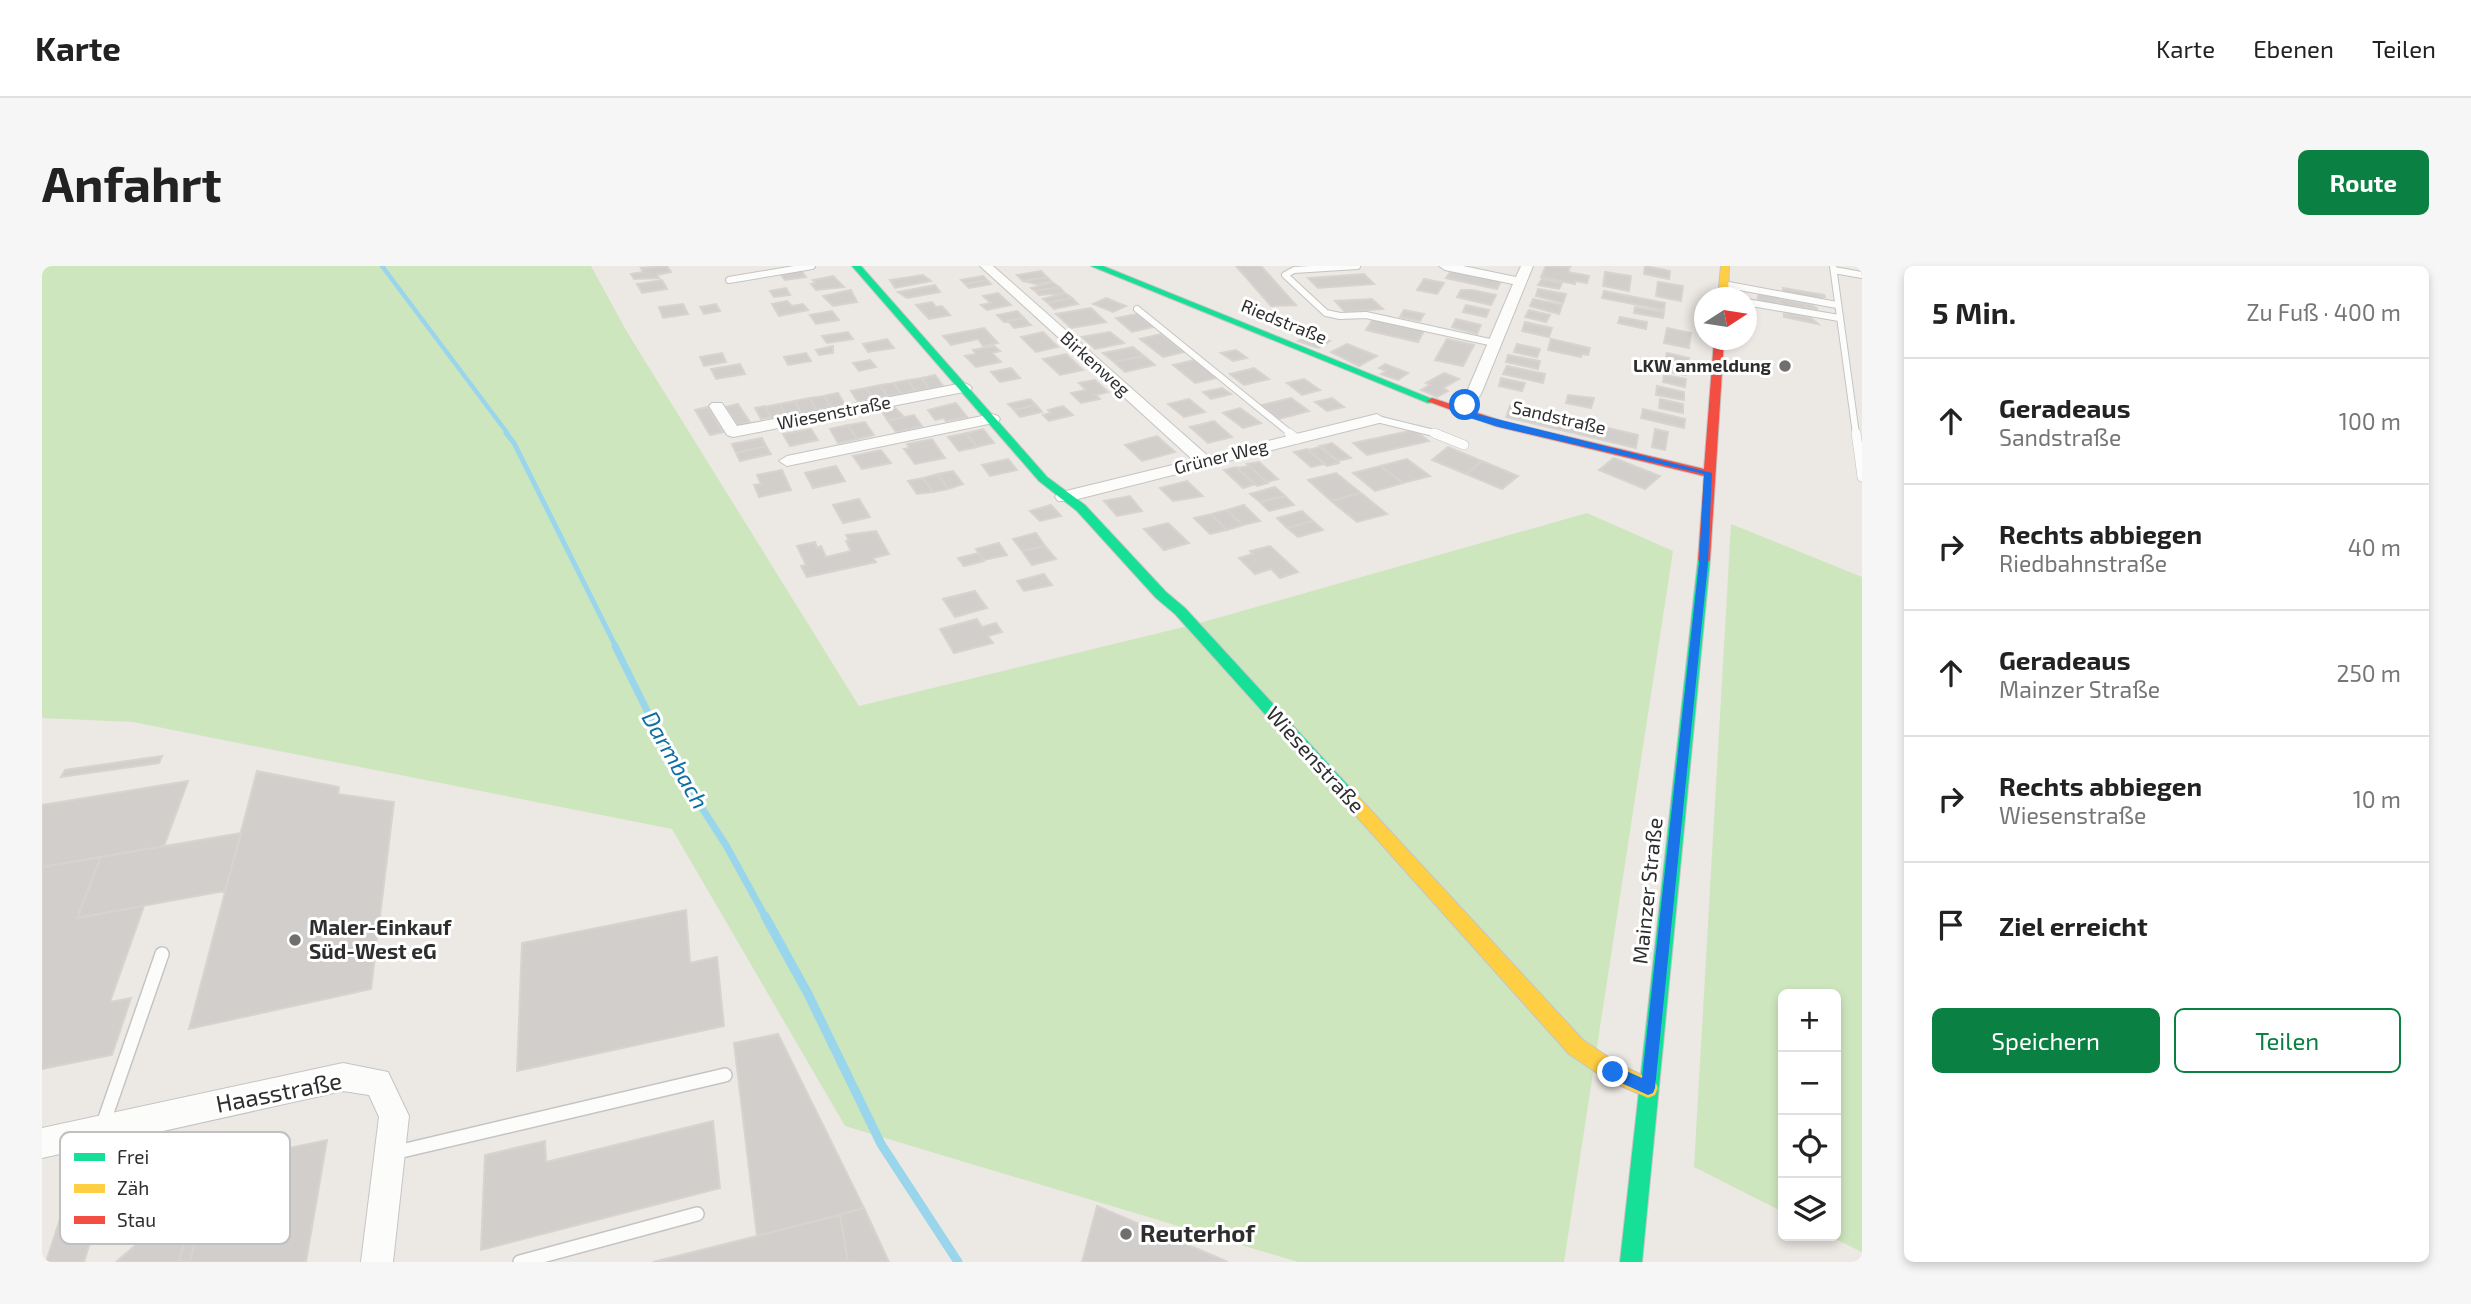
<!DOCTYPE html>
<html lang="de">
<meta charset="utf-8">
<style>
body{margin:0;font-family:"Exo 2",sans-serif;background:#f6f6f6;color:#222}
.controls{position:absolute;right:21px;bottom:21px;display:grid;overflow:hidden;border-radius:10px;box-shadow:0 4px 10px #0003}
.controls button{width:63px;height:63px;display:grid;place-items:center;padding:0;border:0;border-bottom:2px solid #e0e0e0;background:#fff;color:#222;font:35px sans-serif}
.compass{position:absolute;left:1652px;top:21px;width:63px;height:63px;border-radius:50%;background:#fff;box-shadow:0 4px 10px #0003;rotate:78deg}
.stop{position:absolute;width:21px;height:21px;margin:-16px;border:5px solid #1a73e8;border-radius:50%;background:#fff}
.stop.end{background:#1a73e8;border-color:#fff;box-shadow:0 2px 7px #0008}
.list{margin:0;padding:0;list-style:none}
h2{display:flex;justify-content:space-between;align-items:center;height:91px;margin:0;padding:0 28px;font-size:30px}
h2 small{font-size:23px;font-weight:400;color:#767676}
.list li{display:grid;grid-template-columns:46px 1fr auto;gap:21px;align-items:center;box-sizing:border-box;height:126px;padding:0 28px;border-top:2px solid #e0e0e0}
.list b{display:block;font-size:26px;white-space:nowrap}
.list p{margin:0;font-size:23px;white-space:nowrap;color:#767676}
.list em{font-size:23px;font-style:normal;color:#767676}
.actions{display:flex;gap:14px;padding:21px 28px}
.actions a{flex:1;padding:16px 0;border:2px solid #0b8043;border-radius:10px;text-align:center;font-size:24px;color:#0b8043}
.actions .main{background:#0b8043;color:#fff}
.icon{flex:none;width:38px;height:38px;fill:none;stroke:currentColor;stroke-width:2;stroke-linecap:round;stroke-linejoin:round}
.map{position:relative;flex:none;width:1820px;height:996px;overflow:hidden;border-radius:10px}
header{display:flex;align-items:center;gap:42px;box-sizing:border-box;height:98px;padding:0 35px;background:#fff;border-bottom:2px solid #e0e0e0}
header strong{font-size:33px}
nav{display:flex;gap:38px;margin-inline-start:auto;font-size:24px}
.intro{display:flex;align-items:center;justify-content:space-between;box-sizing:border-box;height:168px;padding:0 42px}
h1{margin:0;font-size:49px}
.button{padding:18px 32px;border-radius:10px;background:#0b8043;color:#fff;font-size:24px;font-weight:700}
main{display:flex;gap:42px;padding:0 42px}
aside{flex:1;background:#fff;border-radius:10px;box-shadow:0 4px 10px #0003}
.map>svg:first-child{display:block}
</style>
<header>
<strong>Karte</strong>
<nav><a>Karte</a><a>Ebenen</a><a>Teilen</a></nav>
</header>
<div class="intro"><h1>Anfahrt</h1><a class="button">Route</a></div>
<main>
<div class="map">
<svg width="1820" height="996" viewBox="0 0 1820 996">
<rect width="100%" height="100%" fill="#ece8e4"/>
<path fill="#cee6be" d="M0,0H549L585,66L817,440L1154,358L1545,247L1631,285L1522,996H1256L803,860L630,563L91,456L0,452Z
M1689,258L1820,311V986L1787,970H1794V728H1741V946L1652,901Z"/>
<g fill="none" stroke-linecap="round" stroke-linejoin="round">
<path stroke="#99d6ec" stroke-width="4.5" d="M340,0L466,168"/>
<path stroke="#99d6ec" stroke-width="5" d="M464,167L472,177L574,381"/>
<path stroke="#99d6ec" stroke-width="7" d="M573,380L630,495L685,581L724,652"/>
<path stroke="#99d6ec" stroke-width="9" d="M723,650L766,728L839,878L916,996"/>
</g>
<path fill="#d1cecb" stroke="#d7d4d0" stroke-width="2" d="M625,0L629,6L615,9L617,12L592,13L589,8L601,6L599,2Z
M1194,0H1219L1254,39L1229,40Z
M1504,0L1528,1L1526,6L1547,10L1545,17L1533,15V18L1499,11Z
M1603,0L1628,5L1627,13L1602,8Z
M759,4L764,11L743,14L738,8Z
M999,5L1005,11L981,15L975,9Z
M1409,5L1459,15L1455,23L1404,12Z
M1563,6L1589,10L1587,25L1561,20Z
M1322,8L1332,18L1276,22L1266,12Z
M881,9L889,15L853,22L848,14Z
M791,10L802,21L774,24L769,18L774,17L771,14Z
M941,10L945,14L923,18L919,14Z
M1005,11L1010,16L994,18L981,15Z
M1382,13L1402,17L1395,28L1375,24Z
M1500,13L1520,17L1517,23L1496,19Z
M620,14L625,23L600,27L595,18Z
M945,14L949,18L927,22L923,18Z
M1010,16L1017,21L993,25L989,22Z
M1616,16L1641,20L1639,35L1614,30Z
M893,19L898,26L865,32L856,26Z
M1017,21L1023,27L997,29L993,25Z
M744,22L748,29L732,31L728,25Z
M1741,22L1782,29L1783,31L1774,32L1745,27L1741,25Z
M1496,23L1524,28L1521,37L1494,30Z
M809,24L815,36L791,40L781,30Z
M1419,24H1430L1454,29L1449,39L1415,31Z
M1562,25L1623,37L1622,44L1560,32Z
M956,27L969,39L945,44L939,39L949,37L941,30Z
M1023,27L1030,32L1006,37L1001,33Z
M1717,27L1764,30V51L1728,42L1715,34Z
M1030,32L1036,38L1012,43L1006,37Z
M1064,32L1084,40L1071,46L1051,38Z
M1330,33L1341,43L1303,46L1293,35Z
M1491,33L1520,39L1517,48L1488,40Z
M1740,33L1769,39L1776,43L1743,40L1735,35Z
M745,35L750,40L761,38L766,44L737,50L730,38Z
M890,36L894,41L900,40L908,49L887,53L874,39Z
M641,38L646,48L621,52L617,41Z
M674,38L678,45L662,48L658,41Z
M1424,39L1447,44L1444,51L1421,46Z
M1593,41L1622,46L1621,52L1592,47Z
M1049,42L1064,56L1029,62L1014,48Z
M1362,44L1382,48L1378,55L1358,51Z
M1487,44L1508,49L1504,56L1483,51Z
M790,45L797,54L774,58L768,49Z
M975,45L982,52L962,56L955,49Z
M1095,48L1111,61L1090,66L1074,52Z
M1742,48L1769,52L1776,58L1742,51Z
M1578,51L1605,56L1604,63L1576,57Z
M982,52L989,59L972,62L966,55Z
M1331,53L1382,65L1376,76L1324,64Z
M1414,53L1439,59L1435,68L1410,61Z
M1483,56L1510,62L1507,71L1480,65Z
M942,62L956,77L941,80L936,73L909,79L901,70Z
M1625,62L1649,67L1647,82L1622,77Z
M806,66L811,73L785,77L780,70Z
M1001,66L1016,81L994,86L979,71Z
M1068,66L1082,77L1053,83L1040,71Z
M1119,68L1142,86L1121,91L1098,73Z
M1268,68L1288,75L1276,82L1256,75Z
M845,73L852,82L826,86L821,78Z
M1405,73L1432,79L1421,100L1393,94Z
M1509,73L1548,82L1546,89L1540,88L1539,91L1506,84Z
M1305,78L1335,90L1317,100L1289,86Z
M1475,78L1498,83L1495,91L1472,86Z
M791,80V87L777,89L774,84Z
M952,80L958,85L950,87L959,96L934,101L923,90L934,88L931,84Z
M1091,81L1102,90L1072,96L1061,87Z
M1194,84L1205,92L1191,95L1179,87Z
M680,87L684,96L662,100L658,91Z
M764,87L769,95L746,99L742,91Z
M1625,87L1647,92L1646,100L1623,95Z
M1024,88L1041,104L1018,109L1001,93Z
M1466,89L1498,95L1496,103L1464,96Z
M1102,90L1113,99L1083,106L1072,96Z
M828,94L834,101L817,105L811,97Z
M1152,94L1175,112L1153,117L1131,99Z
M698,98L703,108L674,113L669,103Z
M1343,98L1366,107L1356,114L1339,108L1344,105L1337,102Z
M1624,98L1645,102L1644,109L1623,105Z
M1465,100L1503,108L1501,117L1461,108Z
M969,102L978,112L958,116L949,106Z
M1212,102L1227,113L1202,119L1188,108Z
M1402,107L1417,113L1401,122L1406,125L1395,131L1379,124L1388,119L1384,117Z
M893,109L901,120L887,123L880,112Z
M1622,109L1644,113L1643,121L1621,116Z
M880,112L887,123L873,125L866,114Z
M1459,112L1483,117L1480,125L1457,120Z
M1262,113L1278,124L1260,129L1245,117Z
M866,114L873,125L859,128L852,117Z
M1053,114L1066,126L1054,129L1058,133L1039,137L1029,127L1044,124L1037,117Z
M852,117L859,128L845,130L838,119Z
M838,119L845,130L831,133L824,122Z
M1615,120L1642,126V134L1614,129Z
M824,122L831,133L816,136L809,125Z
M1180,122L1189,128L1169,133L1161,126Z
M796,127L803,139L789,141L782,130Z
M1526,129L1552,132L1549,142L1524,137Z
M782,130L789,141L774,144L768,132Z
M768,132L774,144L759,147L753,135Z
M1249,132L1267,145L1237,153L1220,139Z
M1290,132L1302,141L1285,145L1273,136Z
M988,133L994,139L972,144L966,138Z
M1147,133L1163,146L1142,151L1126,138Z
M1618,133L1641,138V147L1617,142Z
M753,135L759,147L744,150L738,138Z
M914,137L925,151L904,155L902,152L893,154L886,144Z
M696,138L708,156L696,159L684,141Z
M738,138L744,150L730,152L723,141Z
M994,139L1000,146L978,151L972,144Z
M723,140L729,151L719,153L713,142Z
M1021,140L1031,149L1007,155L1001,149L1009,147L1006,144Z
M1468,140L1527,153L1523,165L1464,151Z
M666,141L681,166L668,169L653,144Z
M852,141L862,151L846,155L839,144Z
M1198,142L1219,157L1201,162L1181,147Z
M1601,143L1643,153L1642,162L1599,152Z
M872,149L880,160L854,166L846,155Z
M1527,153L1596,169L1594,182L1523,165Z
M1172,155L1190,171L1166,177L1148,161Z
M823,156L832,169L815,173L806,159Z
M806,159L815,173L796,177L788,163Z
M769,163L776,174L748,180L741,168Z
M941,163L952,177L935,181L924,167Z
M1613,163L1626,166L1623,184L1610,181Z
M1372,164L1387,175L1325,189L1311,177Z
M924,167L935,181L917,185L906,171Z
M1115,170L1133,186L1100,195L1083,179Z
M720,172L724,180L694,187L690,178Z
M890,173L903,192L873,198L862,183L867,182L865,178Z
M1290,177L1309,192L1296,195L1278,180Z
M724,180L729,188L698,195L694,187Z
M1278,181L1296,195L1297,197L1285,200L1266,184Z
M1406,181L1440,195L1424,208L1390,194Z
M1265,183L1266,184L1283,198L1269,201L1252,186Z
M839,184L849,197L820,203L811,190Z
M1572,192L1618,210L1603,223L1557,204Z
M966,193L975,204L948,210L940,199Z
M1365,193L1388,210L1361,217L1338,200Z
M1440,195L1476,210L1460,223L1424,208Z
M1217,196L1236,213L1225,216L1205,198Z
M794,200L803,215L771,222L763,207Z
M1207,200L1225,216L1226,217L1215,220L1195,202Z
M1338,200L1361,217L1333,225L1311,207Z
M1194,201L1195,202L1213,218L1201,222L1182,204Z
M740,204L749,224L717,231L712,219L719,218L715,209Z
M911,205L921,218L906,223L896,208Z
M1294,207L1319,227L1289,235L1266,214Z
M896,208L906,223L891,226L881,212Z
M881,212L891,226L875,228L866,215Z
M1145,215L1161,230L1131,235L1118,222Z
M1233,221L1243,230L1218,236L1208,228Z
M1319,227L1345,248L1315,256L1289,235Z
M1088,230L1100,245L1075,250L1062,235Z
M1243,230L1252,239L1227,245L1218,236Z
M817,233L828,251L801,257L791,239Z
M1009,239L1019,250L998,255L988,245Z
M1202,239L1218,255L1201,259L1185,244Z
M1185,244L1201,259L1185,264L1169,248Z
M1260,245L1271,255L1245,262L1235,252Z
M1169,248L1185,264L1168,268L1152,252Z
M1271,255L1281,264L1256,271L1245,262Z
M1126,257L1147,277L1122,284L1102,263Z
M834,265L847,288L831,292L834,296L765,311L759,300L764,299L755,280L773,276L775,282L779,280L784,291L809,285L804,275L807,274L804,269Z
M994,267L1003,280L980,285L971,273Z
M957,277L965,289L942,294L934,283Z
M1003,280L1014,293L990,299L980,285Z
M1228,280L1256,306L1238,312L1229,303L1213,308L1197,292L1211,288L1208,285Z
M937,287L942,295L922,300L916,292Z
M1002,308L1010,319L982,325L975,315Z
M933,325L945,342L913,351L901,333Z
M935,353L940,361L954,357L960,366L946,370L951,377L912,387L898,363Z
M120,490L117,497L19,511L23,504Z
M215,505L297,521L296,528L352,536L329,723L147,763Z
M146,515L122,580L0,601V539Z
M199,567L183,625L35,652L59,591Z
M59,591L35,652L102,640L68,736L89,732L70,789L0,803V601Z
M644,644L648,697L675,691L682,760L475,805L480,677Z
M736,768L822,942L715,970L692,777Z
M671,855L678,922L439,984L443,889L503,875L504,896Z
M285,874L264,996H148L172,898Z
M65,877L48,931L63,928L42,996H4L41,882Z
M170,907L148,996H137L146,961L116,968L130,916Z
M1055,940L1186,996H1040Z
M822,942L847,996H806L798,949Z
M798,949L806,996H611L715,970Z
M146,961L137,996H74L103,971Z"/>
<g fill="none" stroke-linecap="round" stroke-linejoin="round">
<defs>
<path id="lane-far2" d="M1315,0L1252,4L1243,9L1284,47L1298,50L1324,49L1452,77
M1791,0L1814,168
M1792,4L1820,9
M687,14L770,0
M1681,18L1795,39
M1704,36L1797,52
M1095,43L1249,168
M1335,153L1396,168"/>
<path id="lane-far1" d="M1247,167L1255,173
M1392,167L1422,179
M1814,167L1817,188L1820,189
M1817,188L1820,211"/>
<path id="lane" d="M60,861L120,688
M351,887L683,809
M478,996L655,948"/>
<path id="street" d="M938,0H951L1166,190L1335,148L1343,153L1341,156L1028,235H1016L1013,231L1016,227L1151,194Z
M1397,0H1421L1474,11L1479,0H1491L1439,128L1424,149L1418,151L1410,146L1424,128L1471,18L1403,4Z
M922,117L927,119L930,122L927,125L691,171L685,169L667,140L670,137H680L695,160Z
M950,148L956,150L958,153L956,156L745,200L737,195L745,190Z
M301,797L346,806L367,850L351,996H319L337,851L327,829L301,825L0,892V862Z"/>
<path id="fast" d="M810,0H819L1005,211L1043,239L1124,326L1143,342L1312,526L1314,530L1312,534H1300L1133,348L1114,332L1035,245L997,215Z
M1049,0H1061L1395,135L1386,137Z
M1662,290L1668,294L1600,996H1578L1656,294Z"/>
<path id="slow" d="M1679,0H1687L1686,32H1676Z
M1306,524L1312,526L1541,774L1578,799L1613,815L1616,822L1613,829L1606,832L1564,813L1527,788L1300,534L1298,530L1300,526Z"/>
<path id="jam" d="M1672,74H1682L1668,294L1662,298L1656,294L1662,210L1453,160L1385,135L1390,132L1460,155L1662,203Z"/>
</defs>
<use href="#lane-far2" stroke="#c5c4c5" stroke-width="8"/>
<use href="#lane-far1" stroke="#c5c4c5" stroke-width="10"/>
<use href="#lane" stroke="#c5c4c5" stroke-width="16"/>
<use href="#street" stroke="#c5c4c5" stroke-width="2"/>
<use href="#fast" stroke="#c5c4c5" stroke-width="2"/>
<use href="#slow" stroke="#c5c4c5" stroke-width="2"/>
<use href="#jam" stroke="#c5c4c5" stroke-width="2"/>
<use href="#lane-far2" stroke="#fcfcfb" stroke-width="6"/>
<use href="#lane-far1" stroke="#fcfcfb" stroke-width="9"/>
<use href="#lane" stroke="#fcfcfb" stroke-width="13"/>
<use href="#street" fill="#fcfcfb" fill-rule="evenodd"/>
<use href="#fast" fill="#16e098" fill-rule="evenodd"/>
<use href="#slow" fill="#ffcf43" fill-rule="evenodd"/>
<use href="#jam" fill="#f24e42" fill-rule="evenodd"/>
</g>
<path fill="#1a73e8" d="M1423,137L1427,139L1423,145L1670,207L1666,297L1613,822L1611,827L1606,829L1566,811L1564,806L1571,799L1600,812L1657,297L1662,208L1457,161L1415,148Z"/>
<g fill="#706f6e" stroke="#fff" stroke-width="2.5">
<circle cx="1743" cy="100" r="7"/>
<circle cx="253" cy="674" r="7"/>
<circle cx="1084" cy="968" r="7"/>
</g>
<g text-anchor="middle" stroke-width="6" stroke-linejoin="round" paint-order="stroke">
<g font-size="18" fill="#2e2e2e" stroke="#fff">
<text transform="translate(1242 56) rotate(22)" y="6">Riedstraße</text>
<text transform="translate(1053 98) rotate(42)" y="6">Birkenweg</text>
<text transform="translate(792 147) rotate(-11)" y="6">Wiesenstraße</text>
<text transform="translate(1517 152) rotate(13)" y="6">Sandstraße</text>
<text transform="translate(1179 191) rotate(-14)" y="6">Grüner Weg</text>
</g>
<g font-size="18" font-weight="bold" fill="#2e2e2e" stroke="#fff" text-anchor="end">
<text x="1729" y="106">LKW anmeldung</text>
</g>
<g font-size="21" fill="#2e2e2e" stroke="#fff">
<text transform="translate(1273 494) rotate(48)" y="7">Wiesenstraße</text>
<text transform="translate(1606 625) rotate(-84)" y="7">Mainzer Straße</text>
</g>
<g font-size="21" font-weight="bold" fill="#2e2e2e" stroke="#fff" text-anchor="start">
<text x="267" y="669">Maler-Einkauf<tspan x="267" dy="24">Süd-West eG</tspan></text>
</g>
<g font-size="23" font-style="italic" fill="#0d6fa3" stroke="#fff">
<text transform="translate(633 494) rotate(60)" y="8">Darmbach</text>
</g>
<g font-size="24" fill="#2e2e2e" stroke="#fff">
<text transform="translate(237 827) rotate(-11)" y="8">Haasstraße</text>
</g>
<g font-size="24" font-weight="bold" fill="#2e2e2e" stroke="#fff" text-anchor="start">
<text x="1098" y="976">Reuterhof</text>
</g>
</g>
<rect x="18" y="866" width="230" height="112" rx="10" fill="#fff" stroke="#c0c0c0" stroke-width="2"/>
<rect x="32" y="887" width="31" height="8" fill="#16e098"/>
<rect x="32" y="918" width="31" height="9" fill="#ffcf43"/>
<rect x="32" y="950" width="31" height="8" fill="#f24e42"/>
<g font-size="19" fill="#2e2e2e">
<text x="75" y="898">Frei</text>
<text x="75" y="929">Zäh</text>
<text x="75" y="961">Stau</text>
</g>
</svg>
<div class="controls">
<button>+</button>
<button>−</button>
<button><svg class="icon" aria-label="locate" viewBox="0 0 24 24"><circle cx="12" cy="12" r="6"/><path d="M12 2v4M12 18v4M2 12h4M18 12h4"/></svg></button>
<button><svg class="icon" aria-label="layers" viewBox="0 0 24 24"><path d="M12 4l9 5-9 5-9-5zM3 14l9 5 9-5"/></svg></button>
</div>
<svg class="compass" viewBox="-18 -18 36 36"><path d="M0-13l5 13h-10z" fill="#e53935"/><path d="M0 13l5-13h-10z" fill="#767676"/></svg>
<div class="stop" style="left:1423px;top:139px"></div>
<div class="stop end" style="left:1571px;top:806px"></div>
</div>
<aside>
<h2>5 Min.<small>Zu Fuß · 400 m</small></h2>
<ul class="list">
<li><svg class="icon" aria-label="ahead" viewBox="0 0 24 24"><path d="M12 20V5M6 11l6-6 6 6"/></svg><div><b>Geradeaus</b><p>Sandstraße</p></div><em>100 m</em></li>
<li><svg class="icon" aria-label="right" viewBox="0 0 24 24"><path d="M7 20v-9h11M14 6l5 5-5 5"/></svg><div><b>Rechts abbiegen</b><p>Riedbahnstraße</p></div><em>40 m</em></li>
<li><svg class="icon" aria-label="ahead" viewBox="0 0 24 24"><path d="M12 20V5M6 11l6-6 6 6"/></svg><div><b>Geradeaus</b><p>Mainzer Straße</p></div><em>250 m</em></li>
<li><svg class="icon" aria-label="right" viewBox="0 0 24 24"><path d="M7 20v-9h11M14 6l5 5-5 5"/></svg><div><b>Rechts abbiegen</b><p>Wiesenstraße</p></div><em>10 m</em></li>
<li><svg class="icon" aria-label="arrive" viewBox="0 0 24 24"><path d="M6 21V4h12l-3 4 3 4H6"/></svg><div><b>Ziel erreicht</b></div></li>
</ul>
<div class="actions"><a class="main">Speichern</a><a>Teilen</a></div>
</aside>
</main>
